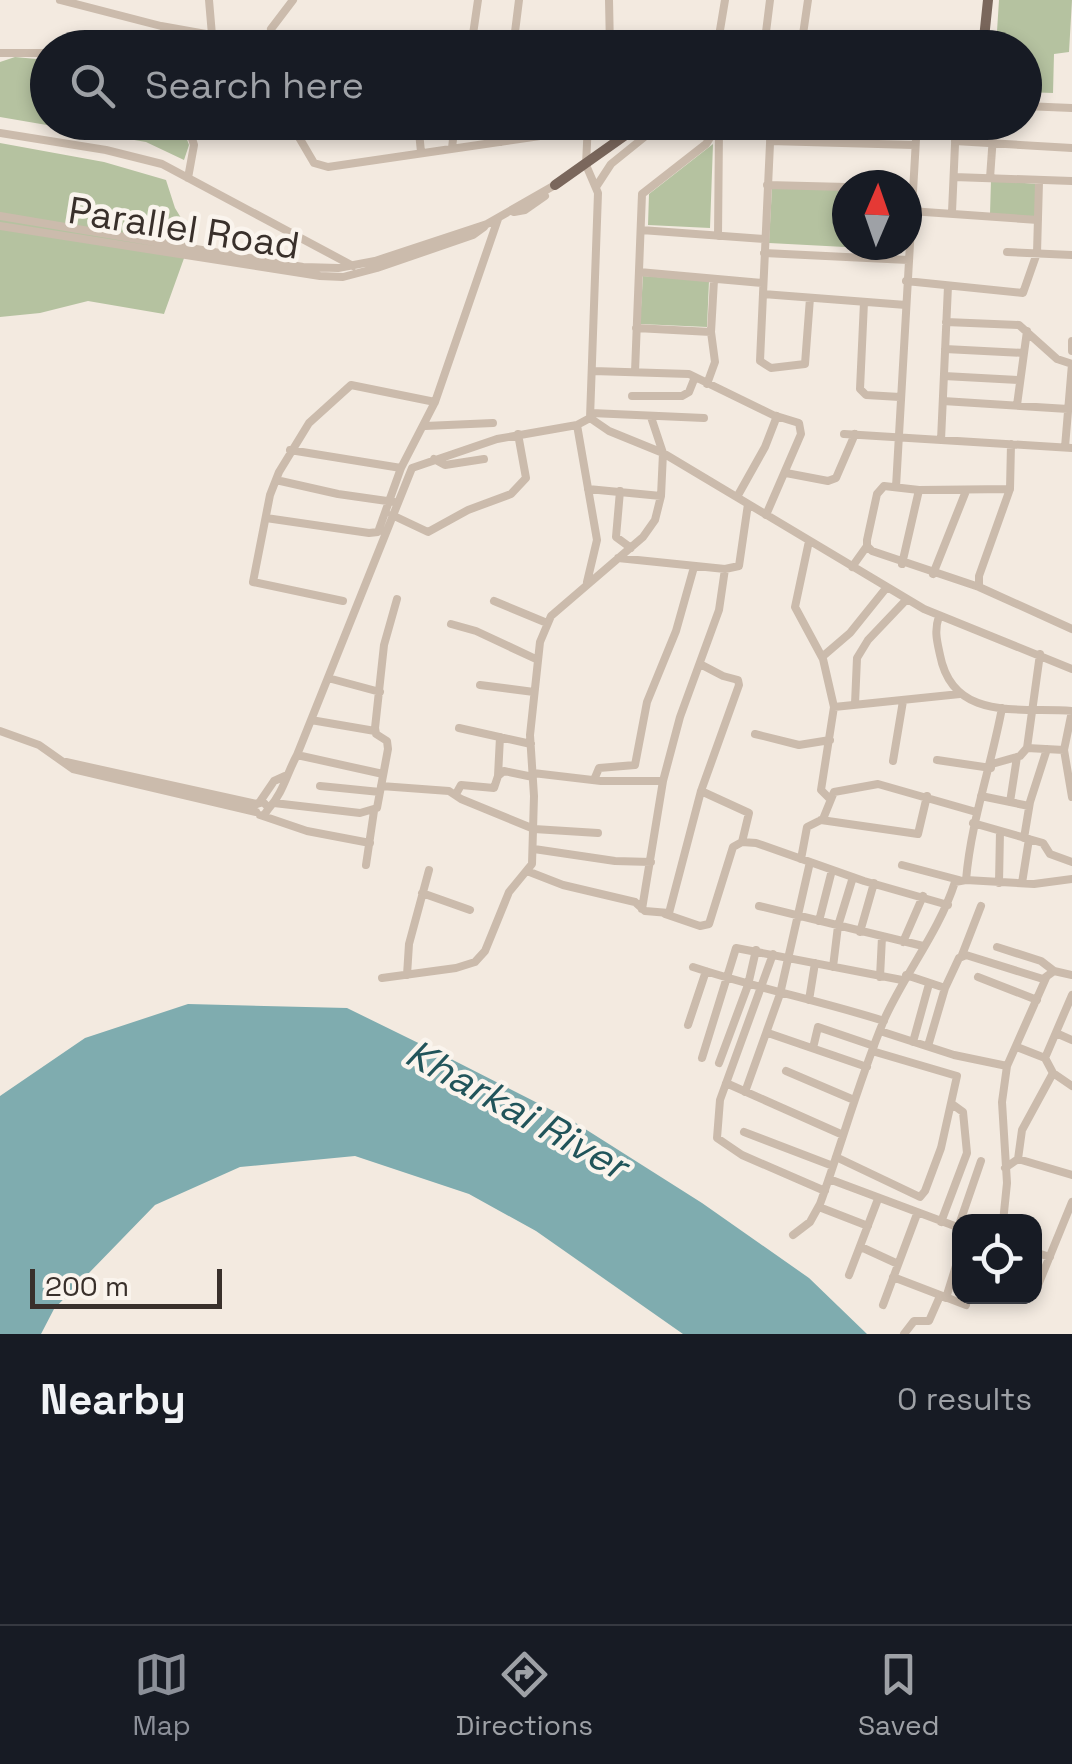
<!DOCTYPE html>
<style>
body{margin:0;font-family:"Space Grotesk",sans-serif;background:#20242c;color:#f1f3f6}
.controls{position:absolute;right:30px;bottom:30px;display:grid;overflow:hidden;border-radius:20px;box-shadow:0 5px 15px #0003}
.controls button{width:90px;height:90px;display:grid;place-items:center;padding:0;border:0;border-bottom:2px solid #363941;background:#171b24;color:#f1f3f6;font:50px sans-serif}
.compass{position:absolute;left:832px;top:170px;width:90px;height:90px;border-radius:50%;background:#171b24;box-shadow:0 5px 15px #0003;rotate:2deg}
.scale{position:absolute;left:30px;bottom:25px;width:192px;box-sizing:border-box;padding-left:10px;border:5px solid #39302b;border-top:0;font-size:28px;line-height:35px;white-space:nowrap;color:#39302b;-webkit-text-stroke:8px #faf4ed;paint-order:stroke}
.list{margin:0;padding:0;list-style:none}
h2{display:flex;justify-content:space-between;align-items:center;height:130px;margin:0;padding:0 40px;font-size:42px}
h2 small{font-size:32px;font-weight:400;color:#9ea1a6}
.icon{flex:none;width:55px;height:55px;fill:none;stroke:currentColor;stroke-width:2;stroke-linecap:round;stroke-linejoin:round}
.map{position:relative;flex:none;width:1072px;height:1334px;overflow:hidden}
.search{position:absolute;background:#171b24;box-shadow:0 5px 15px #0003;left:30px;right:30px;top:30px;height:110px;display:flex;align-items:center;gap:25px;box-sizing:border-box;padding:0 35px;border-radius:55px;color:#9ea1a6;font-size:38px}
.sheet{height:290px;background:#171b24}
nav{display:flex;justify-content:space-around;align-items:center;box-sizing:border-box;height:140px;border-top:2px solid #363941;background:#171b24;font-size:28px;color:#9ea1a6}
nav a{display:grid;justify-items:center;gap:5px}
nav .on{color:#8c9099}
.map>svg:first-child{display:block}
</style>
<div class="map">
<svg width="1072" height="1334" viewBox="0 0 1072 1334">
<rect width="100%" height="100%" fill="#f3eae0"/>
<path fill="#b5c2a0" d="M999,0H1072L1069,52L1054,54L1053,93L1025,92L1024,48L996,47Z
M15,57L47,60L48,122L181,123L189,145L184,160L146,142L0,117V62Z
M0,143L104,162L166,180L175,208L192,236L164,314L88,301L40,313L0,317Z
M713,144L710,228L648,225L649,194Z
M991,180L1036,184L1035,217L990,214Z
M772,187L847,190V245H903L902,250L769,243Z
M643,276L709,281L707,327L640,324Z"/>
<path fill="#7facaf" d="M188,1004L347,1008L451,1059L571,1120L702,1203L809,1278L867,1334H683L536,1231L469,1194L355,1156L240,1167L155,1205L54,1309L41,1334H0V1096L85,1038Z"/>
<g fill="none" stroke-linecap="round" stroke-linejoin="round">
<path stroke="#cbbbac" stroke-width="8" d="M60,0L161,26L217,36L230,48
M209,0L212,35
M609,0L610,48
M271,29L293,0
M609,40L677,41L687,48
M471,48L478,0
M513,48L519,0
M717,48L725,0
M764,48L770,0
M801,48L808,0
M0,53H48
M1024,106L1072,108
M187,122L194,145L188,178
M290,122L314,163L328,167L588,129
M318,122L330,126L356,122
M418,122L421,152
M771,122L763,294L906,305
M0,133L106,150L162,164L353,266
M770,141L914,145
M955,141L1072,148
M501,142L504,122
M452,148L455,122
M954,177L1072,181
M990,178L994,122
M767,185L847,187
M596,187L611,164L663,122
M910,211L1038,220
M514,212L525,210L545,196
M952,212L956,122
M0,216L303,267L338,268L375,261L487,224L555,185
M0,226L320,276L343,277L377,268L473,235L484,227
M641,230L764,239
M718,236L719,129
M1007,252L1072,255
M764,253L908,260
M639,272L762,283
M906,281L1023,293L1037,253L1039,182
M763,294L760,361L771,368L805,364L810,298
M864,302L860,389L866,395L900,397
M946,322L1019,325L1057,359L1072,364
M636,328L711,332L714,280
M1072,341V351
M945,349L1024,353
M593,371L689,374L773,415L799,423L801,434L766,515
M635,372L642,194L706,144L720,122
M944,376L1020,380
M707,384L715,362L711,332
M632,396H682L689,392L695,377
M943,401L1068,409
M1017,405L1027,331
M591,413L704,418
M590,418L609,431L663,453L924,609L1072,669
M577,425L597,540L587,582
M425,426L493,423
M844,434L1072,448
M941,440L948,286
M1011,444L1010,489L979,576V587L1072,629
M1065,447L1072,364
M290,450L401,468
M434,459L445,465L484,459
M786,473L828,481L836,478L855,434
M276,480L338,494L394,502
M896,487L917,122
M588,489L661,496
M620,491L616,537L631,548
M737,497L765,447L777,416
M392,515L428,532L468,510L511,494L526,478L518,434
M266,518L369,533L378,532L401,468L435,402L498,219
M809,541L795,607L823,659L834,707L821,790L830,799
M618,558L725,569L739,566L748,504
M902,564L919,490
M852,567L867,546
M933,574L966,491
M979,587L872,551L867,546V540L877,494L884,486L919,490L1010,489
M343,601L253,582L270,495L279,472L309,423L351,385L435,402
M494,601L547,623
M939,616C934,631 937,641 940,655C953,722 1019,707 1072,711L1064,750L1072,797
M451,624L476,631L538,660
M822,657L850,633L887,587
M328,678L380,692
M480,685L534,692
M855,704L857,658L868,640L907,599
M834,707L960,694
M311,720L375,731
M459,728L531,744
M0,731L39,745L73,769L256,812
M755,734L799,745L830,740
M1027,748L1064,750
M297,755L383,774
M937,760L991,768
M893,761L903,701
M66,762L257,804L263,802L269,808L264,815
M992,764L1020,756L1027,748L1040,654
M533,773L601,781H663L680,717L719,610L725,569
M498,776L500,737
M594,780L599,768L635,765L647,702L676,631L694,567
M320,786L380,792
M381,786L449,791L461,799L534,829L598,833
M701,791L749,813L742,842
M456,794L461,785L494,788L498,776L504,771L533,777
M981,796L1029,806
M1010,802L1017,757
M259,803L274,781L285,776
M274,803L360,813L377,808L388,749L387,741L376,734L375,728L384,645L397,599
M269,808C283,793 287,773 297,755L412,468L497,439L577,425L590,418L598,193L586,165L588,122
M260,815L307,831L370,843
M821,820L918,834L927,796
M973,823L1043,843L1050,854L1072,862
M1024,838L1030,802L1047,749
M534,849L615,861L651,862
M801,859L807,827L823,819L834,792L878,784L976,812
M366,865L374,811
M902,865L959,880
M527,871L563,885L635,902L645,911L669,913L701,791L739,685L738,680L723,676L700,664
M966,880C971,821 991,767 1002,708
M999,883L1000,831
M1022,883L1029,839
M422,893L470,910
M759,906L923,946
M642,909L663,781
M665,914L700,926L709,924L733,847L742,842L756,843L864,881L948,905
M819,921L832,870
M860,932L874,883
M903,942L923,896
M997,947L1041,961L1054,971
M773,954L720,1100L717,1138L742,1155L825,1191
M962,955L981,906
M693,967C756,988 821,1001 884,1021
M833,967L838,926L853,877
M407,975L409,944L429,870
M906,975L945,988L959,958L966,955L1043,979L1054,971L1072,975
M880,977L882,937
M978,977L1037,1000
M382,978L456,968L475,962L485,951L509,892L532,864L534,796L530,735L540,642L551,616L643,537L655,520L661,496L663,453L651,417
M1072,995L1045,1058L1053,1073L1072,1086
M809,1000L815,963
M688,1025L706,971
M880,1031L954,1055L1007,1066L1046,978
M768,1033L867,1067
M1056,1033L1072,1040
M913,1042L929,984
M928,1046L945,988
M1017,1047L1045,1058
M813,1048L818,1027L874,1046
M702,1058L736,948L902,980
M719,1063L748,985L756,950
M786,1071L854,1100
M726,1083L843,1135
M745,1092L780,994L810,862
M744,1132L833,1166
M836,1157L920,1197L925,1191L941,1148L957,1076L872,1051
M1018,1159L1072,1175
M1005,1168L1018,1159L1022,1130L1053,1073
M829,1179L960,1228
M819,1207L868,1226
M941,1222L967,1153L963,1112L952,1104
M960,1222L981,1161
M1003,1222L1007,1183L1002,1102L1007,1066
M793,1235L810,1222L820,1204C842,1143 859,1080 884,1020C905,973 939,932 955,882L966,880L1034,884L1072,879
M861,1247L898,1264
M1034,1252L1050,1257
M849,1275L878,1199
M893,1277L966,1305
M1034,1295L1072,1202
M946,1298L960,1253
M883,1305L917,1214
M904,1334L914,1321H929L940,1296"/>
<path stroke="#7a675c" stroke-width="10" d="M983,48L988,0
M555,185L644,122"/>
</g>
<g text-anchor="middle" stroke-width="9" stroke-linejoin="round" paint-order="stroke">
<g font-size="38" fill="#39302b" stroke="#faf4ed">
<text transform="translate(184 228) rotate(9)" y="13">Parallel Road</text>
</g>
<g font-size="40" font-style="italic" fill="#21545a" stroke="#faf4ed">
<text transform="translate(517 1109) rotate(29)" y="14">Kharkai River</text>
</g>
</g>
</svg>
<div class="controls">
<button><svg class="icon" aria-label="locate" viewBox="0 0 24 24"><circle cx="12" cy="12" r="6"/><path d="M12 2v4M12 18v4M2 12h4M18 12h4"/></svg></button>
</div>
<svg class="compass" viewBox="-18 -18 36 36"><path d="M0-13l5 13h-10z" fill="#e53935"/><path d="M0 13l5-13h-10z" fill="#9ea1a6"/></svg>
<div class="scale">200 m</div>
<div class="search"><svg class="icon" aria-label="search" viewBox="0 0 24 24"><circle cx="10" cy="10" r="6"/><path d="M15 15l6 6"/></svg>Search here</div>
</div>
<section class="sheet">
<h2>Nearby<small>0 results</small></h2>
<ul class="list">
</ul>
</section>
<nav>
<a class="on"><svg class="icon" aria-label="map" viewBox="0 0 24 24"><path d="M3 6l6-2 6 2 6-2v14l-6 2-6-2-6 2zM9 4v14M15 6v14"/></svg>Map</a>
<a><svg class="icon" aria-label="directions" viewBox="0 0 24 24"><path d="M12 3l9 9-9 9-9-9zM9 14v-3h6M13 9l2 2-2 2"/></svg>Directions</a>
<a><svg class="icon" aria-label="saved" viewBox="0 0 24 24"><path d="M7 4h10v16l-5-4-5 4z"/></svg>Saved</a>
</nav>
